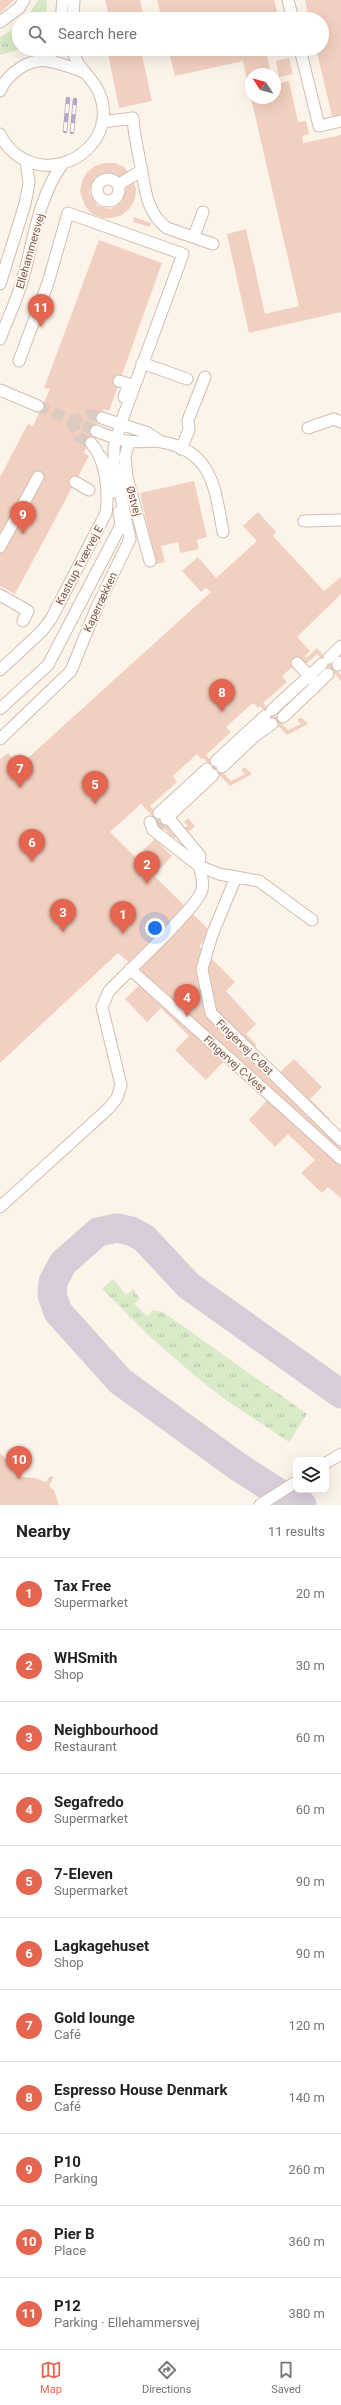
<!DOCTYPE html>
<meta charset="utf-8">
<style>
body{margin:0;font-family:Roboto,sans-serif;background:#f2f2f2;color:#222}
.controls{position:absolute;right:12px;bottom:12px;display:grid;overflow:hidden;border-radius:8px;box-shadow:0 4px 16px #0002}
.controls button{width:36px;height:36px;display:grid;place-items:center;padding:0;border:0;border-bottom:1px solid #e0e0e0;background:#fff;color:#222;font:20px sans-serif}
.compass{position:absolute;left:245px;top:68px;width:36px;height:36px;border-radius:50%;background:#fff;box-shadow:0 4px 16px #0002;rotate:306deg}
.you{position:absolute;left:155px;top:928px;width:14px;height:14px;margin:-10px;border:3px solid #fff;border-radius:50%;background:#1a73e8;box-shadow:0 0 0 6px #1a73e833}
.badge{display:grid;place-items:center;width:26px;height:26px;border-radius:50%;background:#e46650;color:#fff;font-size:13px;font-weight:700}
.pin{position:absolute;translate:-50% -33px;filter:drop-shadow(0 1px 2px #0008)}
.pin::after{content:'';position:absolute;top:21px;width:14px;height:12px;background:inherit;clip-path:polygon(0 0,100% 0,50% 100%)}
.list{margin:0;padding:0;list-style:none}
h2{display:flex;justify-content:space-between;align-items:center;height:52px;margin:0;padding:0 16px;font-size:17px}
h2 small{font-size:13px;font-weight:400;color:#767676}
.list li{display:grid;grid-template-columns:26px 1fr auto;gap:12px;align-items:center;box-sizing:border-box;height:72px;padding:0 16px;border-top:1px solid #e0e0e0}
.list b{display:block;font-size:15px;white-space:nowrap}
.list p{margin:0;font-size:13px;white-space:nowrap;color:#767676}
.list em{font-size:13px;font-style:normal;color:#767676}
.icon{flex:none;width:22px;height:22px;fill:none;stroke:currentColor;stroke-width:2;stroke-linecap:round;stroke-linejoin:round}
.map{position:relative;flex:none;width:341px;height:1505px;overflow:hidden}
.search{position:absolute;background:#fff;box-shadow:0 4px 16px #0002;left:12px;right:12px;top:12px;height:44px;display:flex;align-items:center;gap:10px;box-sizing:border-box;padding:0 14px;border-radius:22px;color:#767676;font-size:15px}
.sheet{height:844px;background:#fff}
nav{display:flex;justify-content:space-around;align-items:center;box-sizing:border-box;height:56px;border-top:1px solid #e0e0e0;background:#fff;font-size:11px;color:#767676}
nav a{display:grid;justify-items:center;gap:2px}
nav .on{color:#e46650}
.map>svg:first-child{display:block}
</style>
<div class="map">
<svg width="341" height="1505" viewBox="0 0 341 1505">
<defs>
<pattern id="grass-tufts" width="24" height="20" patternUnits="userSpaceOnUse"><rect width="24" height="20" fill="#d8eac7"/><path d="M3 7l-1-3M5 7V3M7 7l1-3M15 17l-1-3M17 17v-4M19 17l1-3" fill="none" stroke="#b4c0a4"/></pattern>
</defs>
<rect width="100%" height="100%" fill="#fcf3e9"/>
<path fill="url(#grass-tufts)" d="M38,0H47L46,19H26Z
M19,26V49H21L0,55V37Z
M113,1279L126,1295L133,1289L140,1299L134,1304L147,1316L153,1310L163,1312L307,1414L289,1442L226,1400L195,1376L148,1335L102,1289Z"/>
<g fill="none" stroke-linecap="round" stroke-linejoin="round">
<path stroke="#d8ccd8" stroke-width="29" d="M302,1505L279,1493L237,1466L120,1381L58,1312L52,1295L53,1282L63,1263L98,1232L117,1228L131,1231L144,1238L189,1286L341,1394"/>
</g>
<path fill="#f2d0c1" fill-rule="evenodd" d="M0,0H14L0,13Z
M105,0H140L144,19H107L109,15Z
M157,0H274L279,19H162Z
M305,0H341V118L333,120L316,49H322V19H309Z
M107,49H150L151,53L142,55L152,101L119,108Z
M168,49H285L286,52L267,56L271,74H251L250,94L243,61L175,76Z
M289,58L293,74L279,77L276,61Z
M289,81L298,122L306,121L309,134L302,136L303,143L341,135V312L249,333L227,234L246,229L265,314L299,306L251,98H275V84Z
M105,163H115L124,167L131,175L136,189L135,199L130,208L122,215L112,218H102L92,214L85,206L80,192L82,181L87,172L95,166ZM104,173L117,175L126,189L122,202L110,209L97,205L89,193L94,179Z
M134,217L151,223L150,227L133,222Z
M99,240L162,263L109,411L104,409L84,453L89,456L15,594L0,586V477L28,424L33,426L50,389L44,388Z
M194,481L207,537L197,540L199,549L180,553L178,542L161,546L165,562L156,564L140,493Z
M258,512L276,532L273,536L324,591L341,577V594L297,637L310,651L305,656L306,658L317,648L341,675V681L317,654L306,664L301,659L282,676L287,682L263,703L288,730L301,724L297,720L301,717L308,724L287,735L260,706L258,708L253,703L226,727L231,732L206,755L231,781L245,774L241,770L245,767L252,774L230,786L203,758L201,759L197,754L173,776L177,782L150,806L174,833L188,826L184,822L188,818L195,826L191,830L173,838L141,804L110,832L212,933L199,946L235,982L226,991L256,1024L246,1034L256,1044L254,1054L279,1073L294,1059L322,1087L310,1099L330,1119L321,1128L341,1148V1198L328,1187L322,1193L301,1173L315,1160L288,1134L275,1147L249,1120L271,1096L230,1055L206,1080L175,1050L189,1036L161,1008L147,1022L125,999L147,978L118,953L0,1063V759L8,753L19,766L211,592L206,588L201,592L182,571L198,557L216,578L257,541L243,526Z
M155,839L172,856L161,868L143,850Z
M0,1453L11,1464L16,1459L17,1463L13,1467L22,1477L35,1478L46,1482L49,1477L54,1476L49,1486L54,1490L59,1505H0Z"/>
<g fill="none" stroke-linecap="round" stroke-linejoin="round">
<path stroke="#dbccc2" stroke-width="11" stroke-dasharray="11 5.5" stroke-linecap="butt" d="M38,406L96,431
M71,421L90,414L102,418
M71,421L79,437L91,443
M153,830L166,819"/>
<defs>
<path id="minor" d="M288,0L293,19
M61,19L63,0
M73,19L74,0
M0,22L19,8L24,0
M300,49L319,126L341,121
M47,61L54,49
M0,91C7,74 29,58 48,61C60,63 73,68 84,72
M102,122L133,118C134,135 138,151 141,167C145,190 147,213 167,228L213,244
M0,134C7,150 23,163 42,165C79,169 115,133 100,95C94,77 75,68 73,49
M97 190a11 11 0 1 1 22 0a11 11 0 1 1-22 0Z
M118,185L142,170
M196,231L203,212
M0,284L25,204L29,183L26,161
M0,339C7,320 16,302 22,282C33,244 38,197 62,165
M142,363L187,379
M119,381L129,384L124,397
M0,390L38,406
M102,418L148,433L161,442
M308,428L334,419L341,422
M96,431C107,435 117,440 128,441C139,443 151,440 162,442C213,451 215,489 223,532
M129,441L125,457L127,477L150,561
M181,449L189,430L188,420L205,377
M102,458L113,492
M75,482L89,490
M304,521L341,520
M0,547L38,477
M0,595L28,611L23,621
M329,658L341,646
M297,663L314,681
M338,665L341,662
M0,670L42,631L51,619L106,513C109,492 106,459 91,443
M0,709L48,665L119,529L121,523L119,512
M272,710L322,664
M283,717L328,674
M0,739L71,671L96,609L130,539L114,463V447L122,420L183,254L68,213L48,283L19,361
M216,761L265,716
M222,767L256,735L272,724
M159,813L207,769
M166,819L213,775
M150,822L153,830L199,866L200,856L162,810
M199,866L219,874L236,877L212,935L202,969L211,1013L341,1140
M236,877L259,881L312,920
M130,969L341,1159
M0,1207L108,1109L117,1098L121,1085L102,1007L109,991C126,973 197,908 202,890C204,882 201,873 199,866
M326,1463L341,1454
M260,1505L296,1482"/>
</defs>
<use href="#minor" stroke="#d1bdb1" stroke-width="13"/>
<use href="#minor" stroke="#fff" stroke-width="11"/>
<defs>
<path id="rail" d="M65,131L68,99
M72,132L75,100"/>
</defs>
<use href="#rail" stroke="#b5a6c7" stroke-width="4.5"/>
<use href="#rail" stroke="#fff8f0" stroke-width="3" stroke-dasharray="9" stroke-linecap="butt"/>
</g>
<g text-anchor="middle" stroke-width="3.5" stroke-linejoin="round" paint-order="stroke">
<g font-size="11" fill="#77584c" stroke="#fff8f0">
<text transform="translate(30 251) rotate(-74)" y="4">Ellehammersvej</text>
<text transform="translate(134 501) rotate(75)" y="4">Østvej</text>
<text transform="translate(79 565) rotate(-62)" y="4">Kastrup Tværvej E</text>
<text transform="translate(100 602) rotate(-65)" y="4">Kaperrækken</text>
<text transform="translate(245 1047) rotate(44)" y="4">Fingervej C-Øst</text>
<text transform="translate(235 1064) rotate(42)" y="4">Fingervej C-Vest</text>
</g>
</g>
</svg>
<div class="controls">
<button><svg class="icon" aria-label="layers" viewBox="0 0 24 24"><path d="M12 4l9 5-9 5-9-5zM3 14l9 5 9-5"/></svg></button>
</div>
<svg class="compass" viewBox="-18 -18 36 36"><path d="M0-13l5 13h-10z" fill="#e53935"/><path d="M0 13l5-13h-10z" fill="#767676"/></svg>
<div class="you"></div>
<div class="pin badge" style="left:123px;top:934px">1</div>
<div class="pin badge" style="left:147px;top:884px">2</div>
<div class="pin badge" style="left:63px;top:932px">3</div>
<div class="pin badge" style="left:187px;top:1017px">4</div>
<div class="pin badge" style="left:95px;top:804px">5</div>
<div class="pin badge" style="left:32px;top:862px">6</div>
<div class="pin badge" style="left:20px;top:788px">7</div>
<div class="pin badge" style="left:222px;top:712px">8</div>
<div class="pin badge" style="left:23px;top:534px">9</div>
<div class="pin badge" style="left:19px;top:1479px">10</div>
<div class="pin badge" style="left:41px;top:327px">11</div>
<div class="search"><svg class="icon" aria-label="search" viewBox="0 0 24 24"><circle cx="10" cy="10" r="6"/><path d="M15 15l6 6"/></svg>Search here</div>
</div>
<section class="sheet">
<h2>Nearby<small>11 results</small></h2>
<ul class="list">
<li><span class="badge">1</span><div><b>Tax Free</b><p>Supermarket</p></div><em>20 m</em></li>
<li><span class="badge">2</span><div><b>WHSmith</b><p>Shop</p></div><em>30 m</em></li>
<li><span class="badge">3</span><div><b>Neighbourhood</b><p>Restaurant</p></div><em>60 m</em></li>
<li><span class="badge">4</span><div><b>Segafredo</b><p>Supermarket</p></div><em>60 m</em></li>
<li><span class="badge">5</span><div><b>7-Eleven</b><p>Supermarket</p></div><em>90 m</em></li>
<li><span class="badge">6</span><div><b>Lagkagehuset</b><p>Shop</p></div><em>90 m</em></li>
<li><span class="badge">7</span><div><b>Gold lounge</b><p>Café</p></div><em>120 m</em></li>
<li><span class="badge">8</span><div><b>Espresso House Denmark</b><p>Café</p></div><em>140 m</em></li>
<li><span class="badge">9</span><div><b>P10</b><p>Parking</p></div><em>260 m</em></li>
<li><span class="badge">10</span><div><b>Pier B</b><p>Place</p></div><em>360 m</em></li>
<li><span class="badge">11</span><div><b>P12</b><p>Parking · Ellehammersvej</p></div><em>380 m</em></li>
</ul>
</section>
<nav>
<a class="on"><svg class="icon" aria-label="map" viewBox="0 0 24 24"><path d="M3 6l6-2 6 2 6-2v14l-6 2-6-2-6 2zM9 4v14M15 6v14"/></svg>Map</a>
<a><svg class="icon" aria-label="directions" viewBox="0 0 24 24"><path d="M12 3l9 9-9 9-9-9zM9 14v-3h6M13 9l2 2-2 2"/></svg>Directions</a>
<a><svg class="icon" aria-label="saved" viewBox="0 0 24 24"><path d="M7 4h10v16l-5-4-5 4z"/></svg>Saved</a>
</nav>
